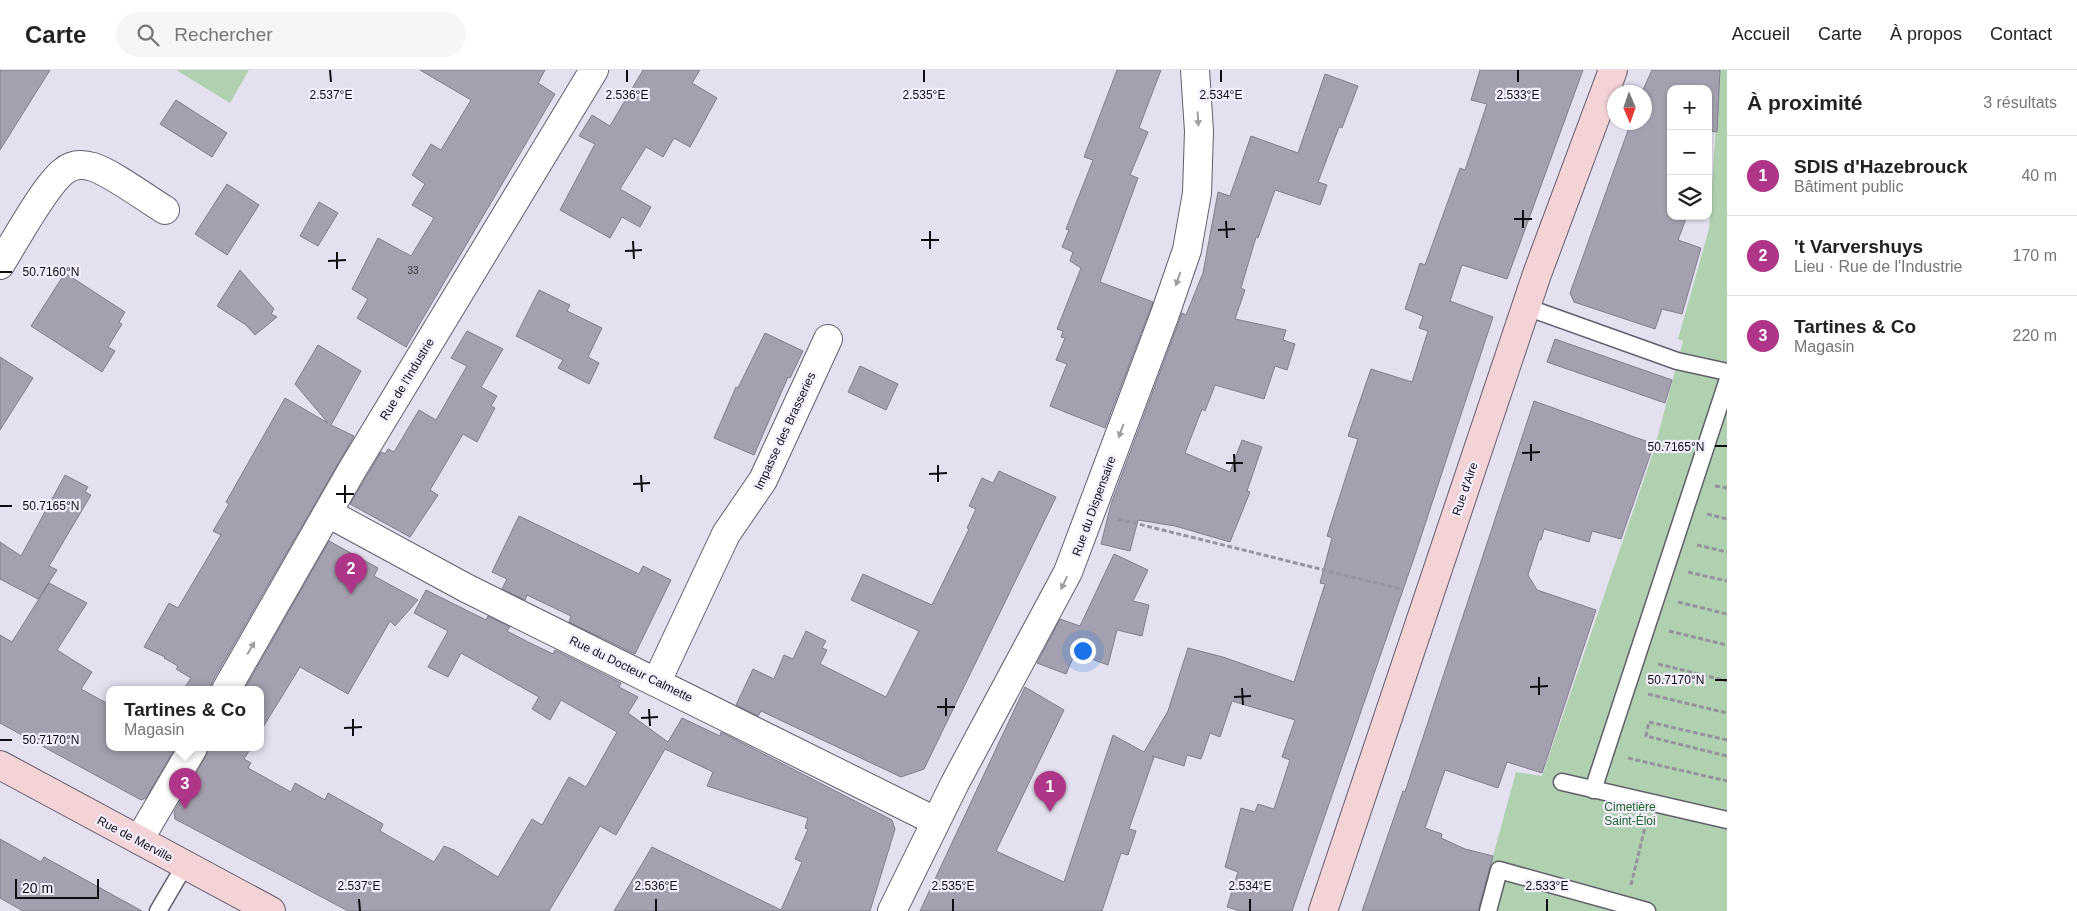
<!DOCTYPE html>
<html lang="fr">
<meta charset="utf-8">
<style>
body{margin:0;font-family:Arial,sans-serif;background:#f6f6f6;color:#222}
.controls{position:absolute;right:15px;top:15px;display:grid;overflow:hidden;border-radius:10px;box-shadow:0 1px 4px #0004}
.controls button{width:45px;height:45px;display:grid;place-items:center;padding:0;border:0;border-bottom:1px solid #e0e0e0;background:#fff;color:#222;font:25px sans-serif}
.compass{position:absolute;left:1607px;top:15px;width:45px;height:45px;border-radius:50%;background:#fff;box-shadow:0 1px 4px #0004;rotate:178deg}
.scale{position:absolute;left:15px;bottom:12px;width:84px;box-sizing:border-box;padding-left:5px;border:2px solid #0e0c11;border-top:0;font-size:14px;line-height:18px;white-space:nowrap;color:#0e0c11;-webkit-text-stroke:4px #f3edfd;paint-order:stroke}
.you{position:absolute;left:1082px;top:580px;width:18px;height:18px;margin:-12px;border:4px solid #fff;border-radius:50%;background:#1a73e8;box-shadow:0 0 0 8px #1a73e833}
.badge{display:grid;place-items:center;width:32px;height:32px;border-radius:50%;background:#af3589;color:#fff;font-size:16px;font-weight:700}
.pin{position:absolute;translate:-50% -41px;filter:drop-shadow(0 1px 2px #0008)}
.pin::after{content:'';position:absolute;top:26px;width:18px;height:15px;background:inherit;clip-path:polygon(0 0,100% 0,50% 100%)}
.popup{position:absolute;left:106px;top:616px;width:158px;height:65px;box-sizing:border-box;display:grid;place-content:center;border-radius:10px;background:#fff;filter:drop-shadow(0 1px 4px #0005);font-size:16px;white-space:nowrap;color:#767676}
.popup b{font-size:19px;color:#222}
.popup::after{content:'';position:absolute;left:50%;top:100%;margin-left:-10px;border:10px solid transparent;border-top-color:#fff}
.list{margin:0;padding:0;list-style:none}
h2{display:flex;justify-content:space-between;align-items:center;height:65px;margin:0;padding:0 20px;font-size:21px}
h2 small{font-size:16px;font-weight:400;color:#767676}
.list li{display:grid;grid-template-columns:32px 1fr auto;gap:15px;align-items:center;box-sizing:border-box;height:80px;padding:0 20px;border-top:1px solid #e0e0e0}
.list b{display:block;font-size:19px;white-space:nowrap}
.list p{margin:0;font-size:16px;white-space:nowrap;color:#767676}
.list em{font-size:16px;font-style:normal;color:#767676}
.icon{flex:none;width:28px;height:28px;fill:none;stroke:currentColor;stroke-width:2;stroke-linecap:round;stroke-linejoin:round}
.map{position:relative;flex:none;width:1727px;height:841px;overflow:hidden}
header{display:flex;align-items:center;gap:30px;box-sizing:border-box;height:70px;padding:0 25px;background:#fff;border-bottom:1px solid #e0e0e0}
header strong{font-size:24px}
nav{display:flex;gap:28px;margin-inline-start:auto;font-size:18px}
.search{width:350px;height:45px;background:#f6f6f6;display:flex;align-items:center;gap:12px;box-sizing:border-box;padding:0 18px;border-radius:28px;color:#767676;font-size:19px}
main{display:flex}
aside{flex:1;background:#fff}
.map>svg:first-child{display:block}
</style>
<header>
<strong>Carte</strong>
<div class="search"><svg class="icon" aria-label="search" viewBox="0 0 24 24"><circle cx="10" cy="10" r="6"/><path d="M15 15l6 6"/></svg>Rechercher</div>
<nav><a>Accueil</a><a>Carte</a><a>À propos</a><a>Contact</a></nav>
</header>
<main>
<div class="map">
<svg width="1727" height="841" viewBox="0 0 1727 841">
<rect width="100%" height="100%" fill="#e5e0f0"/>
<path fill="#b0d1b0" d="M176,0H249L230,33Z
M1720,0H1727V841H1478L1516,702L1542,706L1654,380L1683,271L1678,269L1709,159Z"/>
<path fill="#a5a0af" stroke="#827d8c" d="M0,0H50L0,80Z
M420,0H545L538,13L555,24L406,277L357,248L368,229L352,219L378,168L411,186L434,148L412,135L425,114L412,105L431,74L441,80L471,30Z
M643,0H700L692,13L717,28L690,77L674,68L663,87L646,77L620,119L651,137L640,157L622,147L610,168L560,140L595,74L579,66L592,45L610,56Z
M1117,0H1161L1139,58L1148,62L1130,105L1138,108L1100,212L1153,232L1105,358L1050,336L1067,294L1056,290L1065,268L1061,267L1063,261L1057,259L1081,198L1070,191L1073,182L1062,177L1069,160L1066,159L1093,90L1084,87Z
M1480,0H1583L1507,209L1462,195L1450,231L1493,247L1414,488L1292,841H1240L1227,837L1238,802L1225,797L1241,738L1255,742L1258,734L1274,739L1290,690L1282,687L1295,650L1232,631L1220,667L1210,663L1201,689L1187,685L1184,696L1152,686L1154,687L1129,759L1136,761L1128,785L1121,783L1102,841H920L1025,617L1064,640L996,781L1064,812L1113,665L1144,682L1168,641L1188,578L1223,587L1294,612L1325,514L1320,513L1332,468L1327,466L1358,369L1348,366L1371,299L1412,312L1428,261L1419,258L1423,246L1405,239L1420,193L1425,195L1460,98L1465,100L1487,34L1471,30Z
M1652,0H1720L1717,62L1708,61V19H1671V146H1687L1678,170L1701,178L1682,244L1662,239L1655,259L1574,232L1570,223L1631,52H1644V22H1642Z
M1325,4L1358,16L1342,58L1339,57L1318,112L1327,115L1320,135L1275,120L1258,168L1256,167L1241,218L1245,220L1235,249L1286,260L1283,270L1295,274L1287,300L1275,296L1264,329L1215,315L1205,341L1202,339L1185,383L1230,402L1242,370L1262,377L1247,421L1250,422L1230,472L1175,456L1138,450L1130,481L1101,474L1111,434L1182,243L1186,245L1203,203L1218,122L1230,126L1251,66L1298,83Z
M176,30L227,63L212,87L160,54Z
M227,114L259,135L227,185L195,164Z
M319,132L338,143L318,176L300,166Z
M240,200L274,239L271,244L277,247L255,265L246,255L217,236Z
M65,203L125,242L119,252L122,254L108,277L115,281L102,302L31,256Z
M539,220L570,235L567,241L602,258L588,287L599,293L589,314L558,298L563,290L516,266Z
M467,261L503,279L481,317L497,326L491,336L495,338L477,372L463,364L430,420L438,425L410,467L350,434L381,382L385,384L388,379L394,382L419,340L436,350L467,296L451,288Z
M765,263L803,281L790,308L788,307L754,385L714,368L736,317L738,318Z
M1555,269L1672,310L1665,333L1547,292Z
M318,275L361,301L331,355L354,366L212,612L210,620H183L191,608L176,599L178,596L164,588L165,587L144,577L169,533L178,538L221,465L213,461L229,434L226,432L285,328L328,353L295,314Z
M0,287L33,308L0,360Z
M860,296L898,314L886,340L848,322Z
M1534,331L1654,374L1621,469L1592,461L1589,472L1544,459L1541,470H1539L1528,505L1537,520L1596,540L1542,703L1507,692L1498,718L1445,700L1425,758L1442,764L1441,768L1465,779L1493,786L1478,841H1362L1403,721L1405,722Z
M999,401L1056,427L924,699L901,707L761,641L758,646L736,635L753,599L774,609L784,585L793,589L806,561L826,571L822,578L827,580L820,594L886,627L919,561L851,530L863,504L932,535L969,459L967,458L976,439L969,436L982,408L993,413Z
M65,405L88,417L85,422L91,425L49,496L57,500L38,529L0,509V472L21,486Z
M519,446L639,504L643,496L671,510L635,584L569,552L571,546L527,525L525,530L502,519L507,509L492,502Z
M329,471L378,498L374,506L418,530L395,556L390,551L348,624L300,597L260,662V620H244Z
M1114,484L1148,500L1133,531L1149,535L1142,566L1117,560L1108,595L1075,583L1066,604L1037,593L1060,549L1080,556Z
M49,513L87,533L57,580L92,602L81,619L110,635V678H175L146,728L141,730L0,653V565L12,572Z
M426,520L486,550L488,546L510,557L507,561L530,573L553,584L555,580L621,613L619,617L638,627L628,643L668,672L682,648L720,666L721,662L892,750L895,759L870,841H614L652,777L781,840L802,792L795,789L808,759L805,758L808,748L707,716L713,702L665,679L616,765L600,756L549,841H348L175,749L174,742L206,686L209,678H251L244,689L251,693L248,698L291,722L295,713L325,730L328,723L383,754L380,761L434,792L444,776L454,780L498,807L532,749L542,755L569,707L586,717L617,662L561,630L550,650L532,639L539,627L461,583L448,607L428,597L448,561L414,543Z
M0,769L41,792L44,787L142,841H23L0,828Z"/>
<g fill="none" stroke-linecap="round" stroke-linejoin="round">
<defs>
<path id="lane" d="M1526,237L1677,291L1727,302
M1562,712L1727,750
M1593,720L1727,312
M158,841L185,795
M1488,841L1499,800L1647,841"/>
<path id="street" d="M0,195C14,173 45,115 64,101C72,94 83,94 93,97C110,102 147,129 165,140
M328,443L466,518L935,751
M657,611L726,464L763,410L828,269
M226,620L352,400L594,0
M139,770L193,678
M892,841L955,713L1068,502L1165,244L1187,180L1197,123L1199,61L1195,0"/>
<path id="secondary" d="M0,695L271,841
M1323,841L1537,204L1613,0"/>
</defs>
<use href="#lane" stroke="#625d6b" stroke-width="19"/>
<use href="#street" stroke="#625d6b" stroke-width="30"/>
<use href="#secondary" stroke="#625d6b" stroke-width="30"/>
<path stroke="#96939f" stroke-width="3" stroke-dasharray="5 2.5" stroke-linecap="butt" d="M1715,416L1727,418
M1707,444L1727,449
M1118,449L1401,519
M1697,475L1727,482
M1688,502L1727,511
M1678,532L1727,544
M1669,561L1727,575
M1658,594L1727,611
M1648,624L1727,643
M1727,670L1649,652L1646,666L1727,686
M1628,688L1727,711
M1631,815L1646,753"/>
<use href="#lane" stroke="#fff" stroke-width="16"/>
<use href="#street" stroke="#fff" stroke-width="28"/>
<use href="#secondary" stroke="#f4d3d6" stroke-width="28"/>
</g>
<defs><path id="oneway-solid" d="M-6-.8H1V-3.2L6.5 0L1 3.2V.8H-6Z" transform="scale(1.25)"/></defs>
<g fill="#9f9ea0">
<use href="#oneway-solid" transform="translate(1198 49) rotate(87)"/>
<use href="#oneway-solid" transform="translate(1178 209) rotate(109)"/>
<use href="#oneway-solid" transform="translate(1121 361) rotate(110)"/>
<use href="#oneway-solid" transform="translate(1064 513) rotate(115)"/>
<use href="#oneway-solid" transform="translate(251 578) rotate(-60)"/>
</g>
<path fill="none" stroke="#0e0c11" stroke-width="2" d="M330,0L331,12M627,0V12M924,0V12M1221,0V12M1518,0V12M1523,140V158M1514,149H1532M1226,151L1227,168M1218,160L1235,159M930,161V179M921,170H939M633,171L634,189M625,181L642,180M337,182V199M328,191L346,190M0,202H12M1531,374V391M1715,376H1727M1522,383L1540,382M1234,384L1235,402M1226,393H1243M938,395V412M929,404L947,403M641,405L642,422M633,414L650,413M345,415V433M336,424H354M0,436H12M1539,607V625M1715,610H1727M1530,617L1548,616M1242,618L1243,635M1234,627L1251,626M946,628V646M937,637H955M649,639L650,656M641,648L658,647M353,649V666M344,658L362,657M0,670H12M359,829L360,841M656,829V841M953,829V841M1250,829V841M1547,829V841"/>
<g text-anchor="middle" stroke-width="4.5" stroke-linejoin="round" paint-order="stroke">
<g font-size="10" fill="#343138">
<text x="413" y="204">33</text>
</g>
<g font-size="12" fill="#0e0c11" stroke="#f3edfd">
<text transform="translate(407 309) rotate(-59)" y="4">Rue de l'Industrie</text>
<text transform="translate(785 361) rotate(-65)" y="4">Impasse des Brasseries</text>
<text transform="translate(1465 419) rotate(-71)" y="4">Rue d'Aire</text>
<text transform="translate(1094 436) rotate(-70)" y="4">Rue du Dispensaire</text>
<text transform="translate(631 599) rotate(26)" y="4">Rue du Docteur Calmette</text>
<text transform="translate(135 769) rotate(28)" y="4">Rue de Merville</text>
</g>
<g font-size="12" fill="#1b6725" stroke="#f3edfd">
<text x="1630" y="741">Cimetière<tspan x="1630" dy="14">Saint-Éloi</tspan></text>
</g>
</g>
<g font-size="12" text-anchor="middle" fill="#0e0c11" stroke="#f3edfd" stroke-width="4.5" stroke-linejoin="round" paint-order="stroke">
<text x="331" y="29">2.537°E</text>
<text x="627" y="29">2.536°E</text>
<text x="924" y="29">2.535°E</text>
<text x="1221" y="29">2.534°E</text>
<text x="1518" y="29">2.533°E</text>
<text x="51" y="206">50.7160°N</text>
<text x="1676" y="381">50.7165°N</text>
<text x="51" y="440">50.7165°N</text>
<text x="1676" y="614">50.7170°N</text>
<text x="51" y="674">50.7170°N</text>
<text x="359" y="820">2.537°E</text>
<text x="656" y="820">2.536°E</text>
<text x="953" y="820">2.535°E</text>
<text x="1250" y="820">2.534°E</text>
<text x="1547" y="820">2.533°E</text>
</g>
</svg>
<div class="controls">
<button>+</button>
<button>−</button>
<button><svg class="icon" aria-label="layers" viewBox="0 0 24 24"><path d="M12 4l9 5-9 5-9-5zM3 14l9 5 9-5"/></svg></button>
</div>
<svg class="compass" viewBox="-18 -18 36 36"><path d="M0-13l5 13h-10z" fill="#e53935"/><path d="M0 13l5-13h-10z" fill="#767676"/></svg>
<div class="scale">20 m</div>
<div class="you"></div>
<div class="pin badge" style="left:1050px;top:742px">1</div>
<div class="pin badge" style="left:351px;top:524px">2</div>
<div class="pin badge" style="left:185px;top:739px">3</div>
<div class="popup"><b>Tartines &amp; Co</b>Magasin</div>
</div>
<aside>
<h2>À proximité<small>3 résultats</small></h2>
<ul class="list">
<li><span class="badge">1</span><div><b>SDIS d'Hazebrouck</b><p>Bâtiment public</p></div><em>40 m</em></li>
<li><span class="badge">2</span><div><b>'t Varvershuys</b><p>Lieu · Rue de l'Industrie</p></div><em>170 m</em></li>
<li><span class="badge">3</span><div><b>Tartines &amp; Co</b><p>Magasin</p></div><em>220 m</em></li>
</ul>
</aside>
</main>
